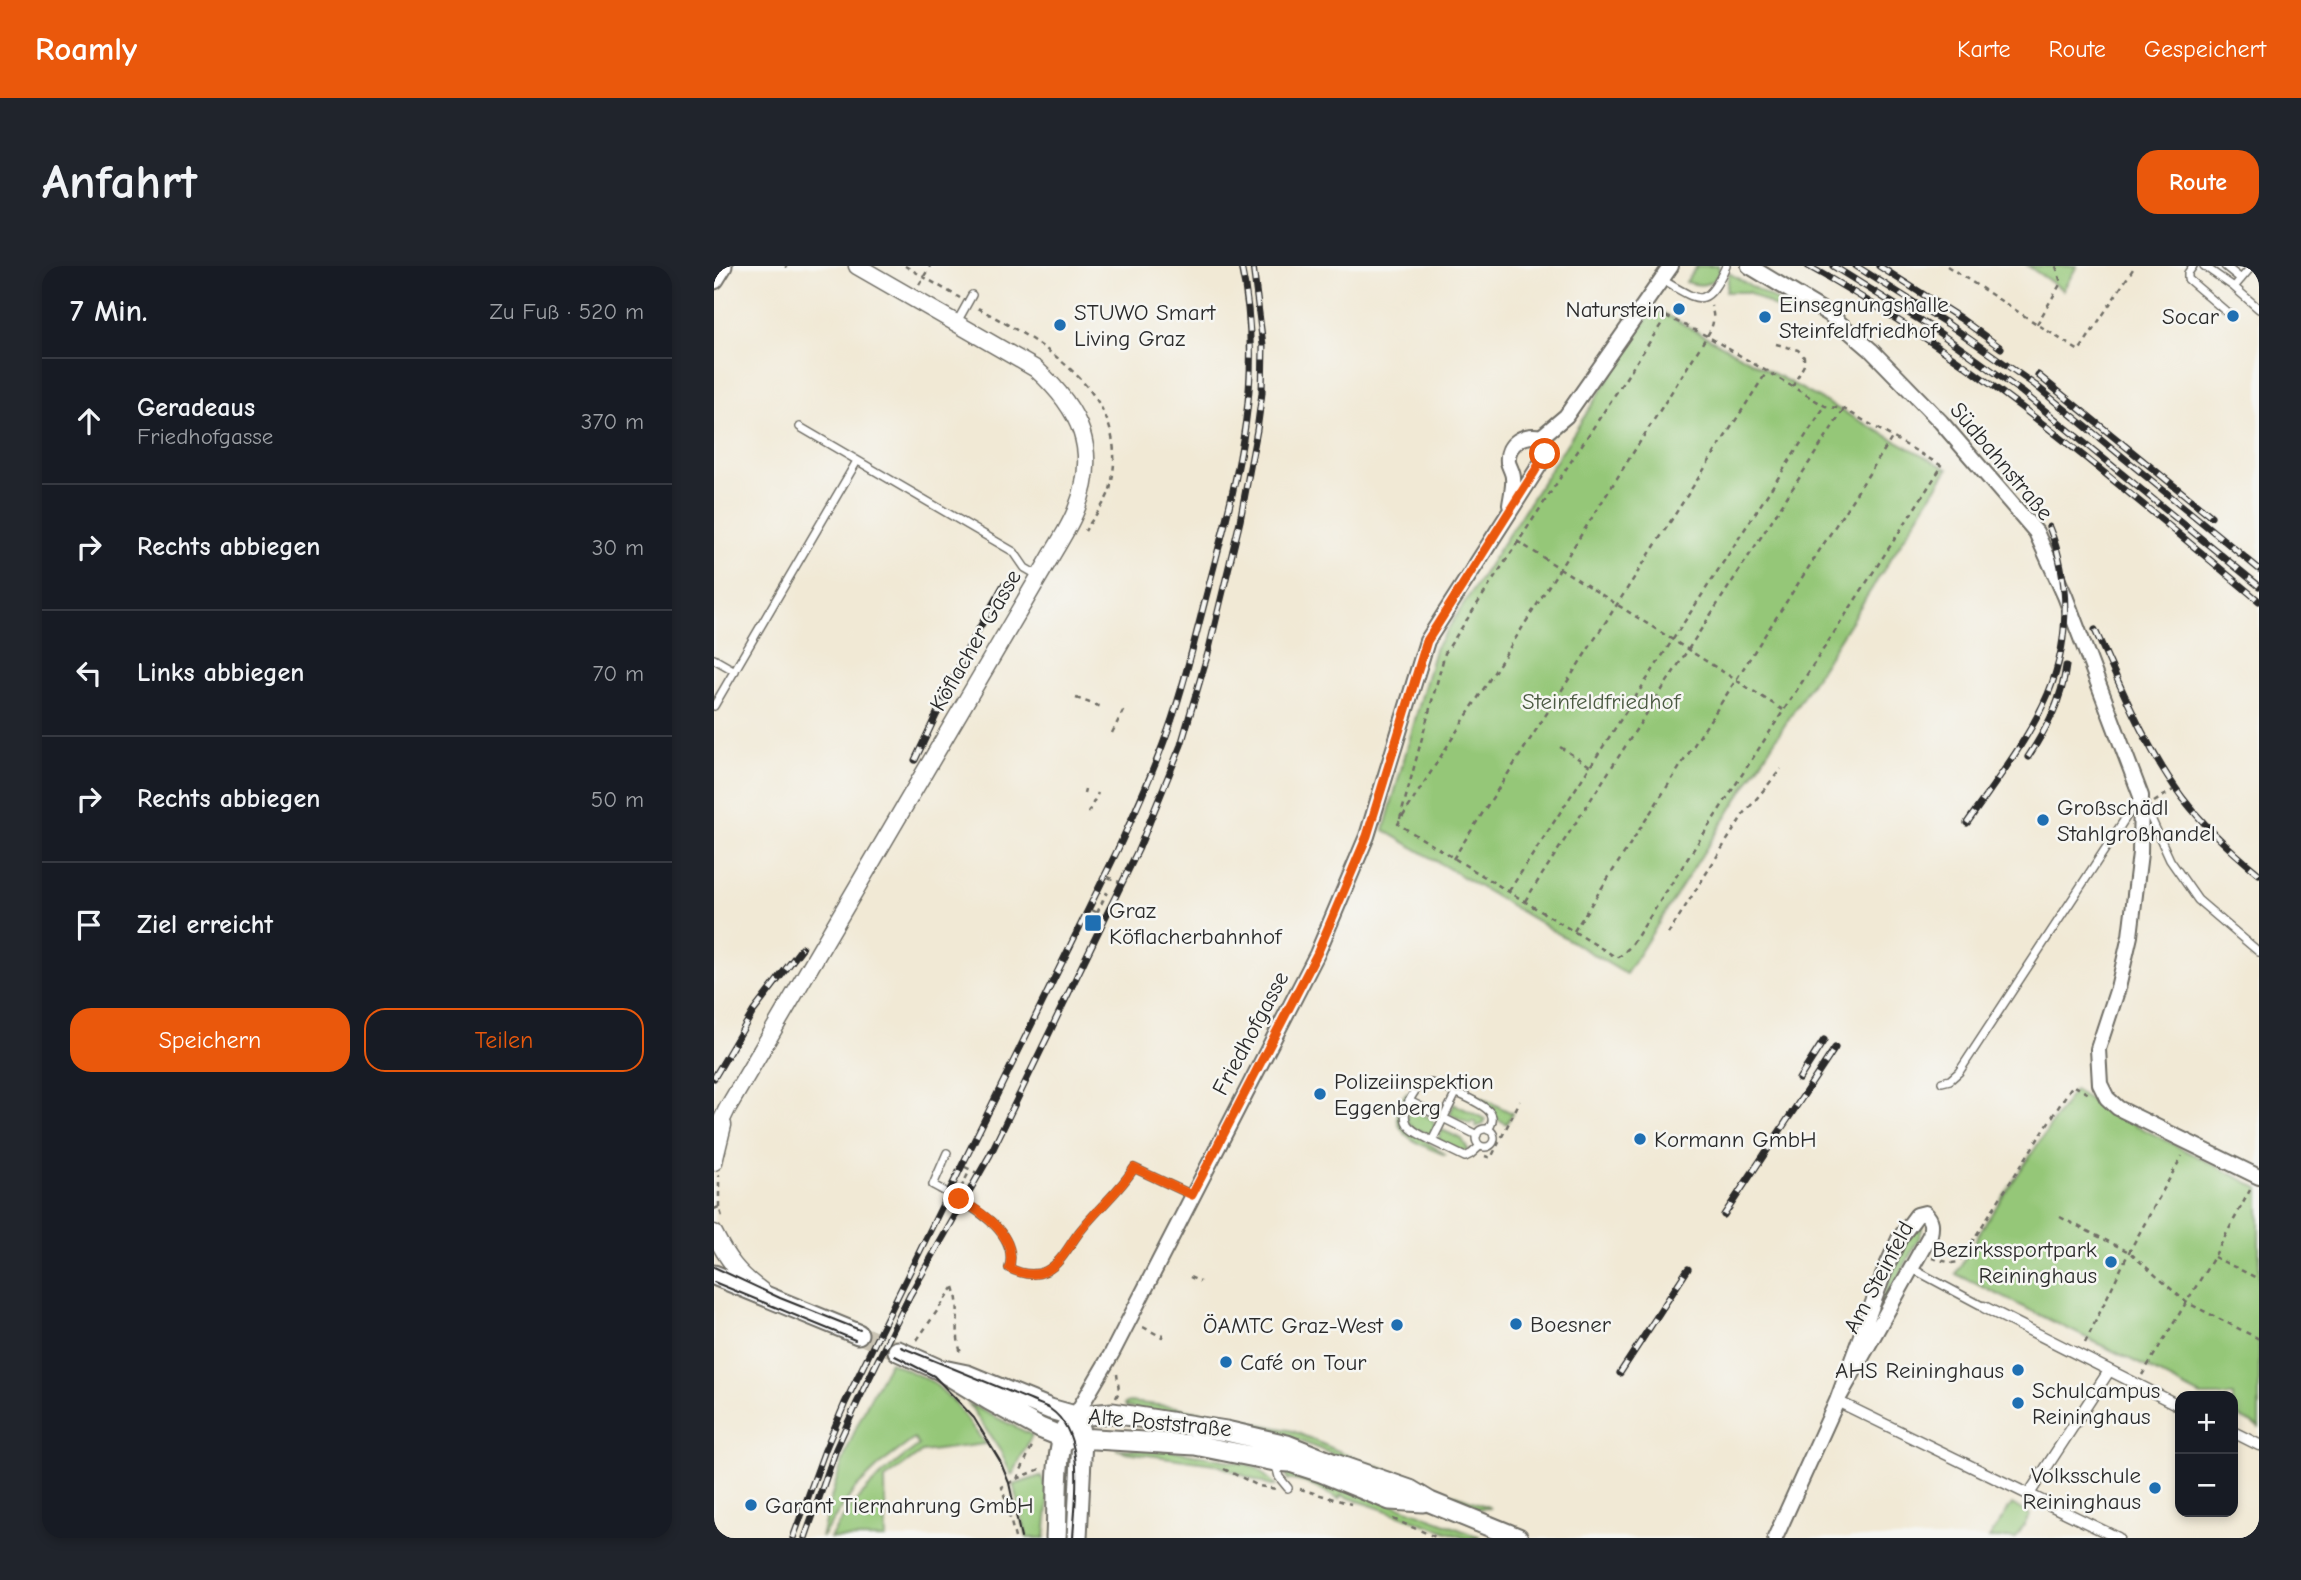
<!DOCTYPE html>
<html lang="de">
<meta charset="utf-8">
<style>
body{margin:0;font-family:"Comic Neue",sans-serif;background:#20242c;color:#f1f3f6}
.controls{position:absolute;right:21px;bottom:21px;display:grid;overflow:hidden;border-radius:14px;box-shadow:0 4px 10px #0003}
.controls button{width:63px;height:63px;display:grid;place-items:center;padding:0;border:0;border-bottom:2px solid #363941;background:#171b24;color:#f1f3f6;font:35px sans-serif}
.stop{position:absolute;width:21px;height:21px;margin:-16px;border:5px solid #ea580c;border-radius:50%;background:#fff}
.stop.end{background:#ea580c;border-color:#fff;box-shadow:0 2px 7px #0008}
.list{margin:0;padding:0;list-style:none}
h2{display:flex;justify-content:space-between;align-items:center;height:91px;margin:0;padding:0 28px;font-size:30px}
h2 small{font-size:23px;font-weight:400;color:#9ea1a6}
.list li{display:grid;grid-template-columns:46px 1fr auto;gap:21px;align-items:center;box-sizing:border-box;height:126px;padding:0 28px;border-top:2px solid #363941}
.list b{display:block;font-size:26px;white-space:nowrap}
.list p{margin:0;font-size:23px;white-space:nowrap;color:#9ea1a6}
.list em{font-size:23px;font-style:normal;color:#9ea1a6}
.actions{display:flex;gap:14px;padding:21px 28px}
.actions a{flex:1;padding:16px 0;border:2px solid #ea580c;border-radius:21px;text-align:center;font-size:24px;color:#ea580c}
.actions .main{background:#ea580c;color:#fff}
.icon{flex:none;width:38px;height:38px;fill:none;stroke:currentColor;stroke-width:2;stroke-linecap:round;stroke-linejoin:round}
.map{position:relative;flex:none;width:1545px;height:1272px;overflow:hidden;border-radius:21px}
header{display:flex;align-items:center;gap:42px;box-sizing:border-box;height:98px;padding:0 35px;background:#ea580c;color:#fff}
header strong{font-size:33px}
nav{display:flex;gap:38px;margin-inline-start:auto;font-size:24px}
.intro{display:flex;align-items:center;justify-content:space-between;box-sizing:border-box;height:168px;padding:0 42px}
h1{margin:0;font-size:49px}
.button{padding:18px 32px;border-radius:21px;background:#ea580c;color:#fff;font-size:24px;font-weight:700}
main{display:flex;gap:42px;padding:0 42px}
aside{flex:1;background:#171b24;border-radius:21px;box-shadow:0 4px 10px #0003}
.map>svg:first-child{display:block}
</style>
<header>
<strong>Roamly</strong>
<nav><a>Karte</a><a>Route</a><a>Gespeichert</a></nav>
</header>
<div class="intro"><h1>Anfahrt</h1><a class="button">Route</a></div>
<main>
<aside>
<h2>7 Min.<small>Zu Fuß · 520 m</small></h2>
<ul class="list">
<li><svg class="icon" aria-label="ahead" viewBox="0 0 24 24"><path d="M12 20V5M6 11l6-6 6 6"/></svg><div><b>Geradeaus</b><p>Friedhofgasse</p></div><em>370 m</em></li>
<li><svg class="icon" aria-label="right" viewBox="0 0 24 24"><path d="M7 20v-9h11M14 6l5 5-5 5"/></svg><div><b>Rechts abbiegen</b></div><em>30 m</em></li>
<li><svg class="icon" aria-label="left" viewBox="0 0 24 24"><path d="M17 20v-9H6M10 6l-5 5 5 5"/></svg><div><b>Links abbiegen</b></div><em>70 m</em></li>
<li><svg class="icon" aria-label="right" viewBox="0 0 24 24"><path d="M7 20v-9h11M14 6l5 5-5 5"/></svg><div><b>Rechts abbiegen</b></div><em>50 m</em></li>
<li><svg class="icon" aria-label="arrive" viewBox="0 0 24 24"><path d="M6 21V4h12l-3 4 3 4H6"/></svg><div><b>Ziel erreicht</b></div></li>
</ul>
<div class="actions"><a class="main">Speichern</a><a>Teilen</a></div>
</aside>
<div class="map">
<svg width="1545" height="1272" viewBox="0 0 1545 1272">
<rect width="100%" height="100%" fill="#f6f6f2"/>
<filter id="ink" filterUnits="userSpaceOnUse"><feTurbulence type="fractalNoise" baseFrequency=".0143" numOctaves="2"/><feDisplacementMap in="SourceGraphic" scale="14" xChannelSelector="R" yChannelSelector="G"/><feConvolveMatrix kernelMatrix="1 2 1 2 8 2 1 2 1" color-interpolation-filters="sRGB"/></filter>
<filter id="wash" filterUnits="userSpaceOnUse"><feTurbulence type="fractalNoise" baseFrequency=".00686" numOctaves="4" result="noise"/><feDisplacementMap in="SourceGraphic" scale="28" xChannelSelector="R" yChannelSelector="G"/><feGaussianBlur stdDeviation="1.57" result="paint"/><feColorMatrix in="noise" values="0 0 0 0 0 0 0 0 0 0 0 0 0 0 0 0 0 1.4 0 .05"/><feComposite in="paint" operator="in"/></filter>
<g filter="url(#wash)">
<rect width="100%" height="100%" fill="#f1e9d5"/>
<path fill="#95c778" stroke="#607952" stroke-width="2" d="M983,0H1004L1006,5C998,20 987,21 972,16Z
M1314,0H1363L1349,24Z
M1015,7L1083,47V54L1034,26H1012Z
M940,42L1234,203L912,708L670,564L721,383Z
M723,810L798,847L793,858L783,853C777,833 738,821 720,813Z
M1360,824L1394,845L1545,922V1161L1519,1147V1130H1487L1436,1103L1242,1008L1272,956Z
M694,827L687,849L691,861L732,889C701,878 668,864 691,828Z
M740,838L771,853L770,858L762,861V857L758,855L756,858L736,848Z
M695,841L718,853L721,860L717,869L699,862L693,855Z
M728,864L748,873L754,884L748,886L724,874Z
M1204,956L1209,960L1205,972L1144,1089L1199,960Z
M176,1096L219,1116L240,1136L271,1178L208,1186L171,1213L172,1272H116C138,1233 169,1206 205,1179L200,1173L168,1197L141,1223L107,1272C121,1207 142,1154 176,1096Z
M415,1136L463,1141L579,1165L638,1191L777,1242L759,1243L740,1237L568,1168L469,1148L412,1141L411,1138Z
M255,1138L318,1169L299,1208H297L287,1186Z
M402,1183L458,1184L536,1199L544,1203L562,1220H556L501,1198L411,1186Z
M571,1206C638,1221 703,1246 767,1272H751L627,1229L625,1233C609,1226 591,1213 574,1214Z
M326,1210C340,1224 332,1254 331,1272H313L300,1219Z
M1298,1238L1316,1249L1302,1272H1275Z"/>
</g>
<g filter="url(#ink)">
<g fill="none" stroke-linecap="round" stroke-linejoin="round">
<path stroke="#c9c3b3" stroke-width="19" stroke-dasharray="19 10" stroke-linecap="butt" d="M144,1068L184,1085"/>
<defs>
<path id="service" d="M1479,0L1474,7V13L1515,48
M1490,0L1520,21
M1511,0L1527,13
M1538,0L1520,21L1545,43
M948,14C985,34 991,46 1012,0
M243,56L258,29
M86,161L300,286L311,302L325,310
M0,393L21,405
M0,440L143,195
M1430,537L1456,594L1484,634L1545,686
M1228,816L1236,814L1245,806L1424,533
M742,827L718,875L751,891L757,888L766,880
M695,835C684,860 698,864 718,875
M762 872a9 9 0 1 1 18 0a9 9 0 1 1-18 0Z
M763,869L695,835C701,824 704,818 717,817C730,821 771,837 777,848C780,854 777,859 774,864
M233,887L219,919C246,934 307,962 295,1002C307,1008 319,1011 332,1005C348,997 356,977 367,964C384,942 406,925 420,902L478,929
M1197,1002L1270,1041
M561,1196L565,1211L574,1222"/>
<path id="pedestrian" d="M1270,1041L1466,1140
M1123,1135L1404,1272
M1519,1166L1545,1179
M1315,1228L1395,1105"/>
<path id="minor" d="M1035,0L1115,48L1157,84L1227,156L1322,266L1351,330L1427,530L1426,587L1416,670L1404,722L1384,783L1386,818L1393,832L1404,842L1545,911
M796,239C797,231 800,220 799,212C799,206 795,201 794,196C792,177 811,167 827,171L852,150L957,0
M361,1150L398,1087L603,688L653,570L713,375L827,197L831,181L827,171
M1061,1272L1123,1135L1216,969C1218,959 1218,954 1211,947L1203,949L1185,973L1171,1004L1123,1135"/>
<path id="tertiary" d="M0,870L13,843L336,292C345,276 356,260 362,244C386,184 366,143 322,103L143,0
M0,896L9,859
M0,967C13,993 24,1008 48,1025"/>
<path id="secondary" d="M0,13L8,0
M0,1009L144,1068
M184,1085L224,1103L275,1134L326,1162L348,1171L481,1179L561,1195L576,1196L607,1206L676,1234L709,1236
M224,1103L253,1109L336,1143L361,1150L399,1147L512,1165L573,1179L618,1197L696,1224L716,1236L804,1272
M342,1272C344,1238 340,1193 352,1161
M363,1272L368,1173L365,1162"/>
</defs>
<use href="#service" stroke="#706e66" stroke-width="10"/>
<use href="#pedestrian" stroke="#706e66" stroke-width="13"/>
<use href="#minor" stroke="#706e66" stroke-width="18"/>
<use href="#tertiary" stroke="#706e66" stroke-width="19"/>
<use href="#secondary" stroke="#706e66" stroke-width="23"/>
<path stroke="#706e66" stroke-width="2.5" stroke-dasharray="5 5" stroke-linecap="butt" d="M72,0V2
M191,0L246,32
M1233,0L1365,85L1421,0
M205,19L216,0
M264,42C324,75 404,119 400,198C399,208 398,220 394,229C388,242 378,253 371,265
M943,46L993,70L1111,140L1130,143L1228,200L917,680L905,691L900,690L684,558L993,70C1000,59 1001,51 997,40
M1323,58L1347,17L1342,0
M1062,78L1084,84L1090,91V99L1079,120
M803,275L1069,444
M362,432L390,442
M398,467L409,445L406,444
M846,481L876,500
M370,527L371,523
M1440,536L1459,524
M374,547L384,527
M686,553L731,387L952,51
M739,593L1054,104
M394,611L405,616
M795,625L1111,140
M811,635L1130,143
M378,644L389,650
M383,647L393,626
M860,665L1178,172
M954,668L1029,549L1067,503
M771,890L777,892L806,835
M251,901L263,907
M247,922L256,904
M5,941V909
M0,943L5,941L9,954
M1346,951L1415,986L1472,1036L1545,1073
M1500,991L1545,1013
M1218,992L1238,997L1245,996L1356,823L1359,819L1375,828
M476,1011L486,1016
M240,1021C248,1044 239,1067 248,1090
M429,1061L448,1071L449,1064
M203,1074L239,1022
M1371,1077L1415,986L1468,890
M1428,1109L1500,991L1536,924
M402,1132L405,1125L403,1108
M510,1203L545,1220L562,1223
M303,1213L326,1203
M586,1223L637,1238
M679,1253L724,1272
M301,1272L288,1221L303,1213L319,1178"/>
<use href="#service" stroke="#fff" stroke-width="7"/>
<use href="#pedestrian" stroke="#fff" stroke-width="10"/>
<use href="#minor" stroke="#fff" stroke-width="14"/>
<use href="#tertiary" stroke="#fff" stroke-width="16"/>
<use href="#secondary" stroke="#fff" stroke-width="19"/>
<path stroke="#2b2b2b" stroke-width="2" d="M0,1001L66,1032L146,1064
M0,1016L141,1074
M187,1081L316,1134C322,1137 330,1139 336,1143C373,1168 361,1233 359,1272
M181,1090L220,1110L260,1152L286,1195L295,1217L307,1272"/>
<defs>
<path id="rail" d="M1094,0C1259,91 1401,215 1545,335
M1119,0L1220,63L1308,126L1545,320
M1142,0L1234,58L1321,119L1545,303
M1165,0L1246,52L1287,82
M1324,109L1497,250
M1381,364C1407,421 1431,481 1468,531C1490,560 1517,585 1545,608
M1314,491C1333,462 1348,434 1352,400
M201,494L252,386L289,320
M1253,557C1279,519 1309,481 1329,439C1356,384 1358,317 1335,261
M0,812L39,746L88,682
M1085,813L1110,774
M1010,949L1121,782
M906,1107L974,1003
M79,1272L111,1184L131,1137L403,585C423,542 443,498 458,453C473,409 483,364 495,319C523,213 552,111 527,0
M91,1272L122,1183L143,1137L196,1029L276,889L425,582L467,479L494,387L526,255L543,164L548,127L549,79L539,0"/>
</defs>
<use href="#rail" stroke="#2b2b2b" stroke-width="7"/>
<use href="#rail" stroke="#f6f6f2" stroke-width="4.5" stroke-dasharray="13" stroke-linecap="butt"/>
</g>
</g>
<g fill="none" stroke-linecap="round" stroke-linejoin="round" filter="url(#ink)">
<path stroke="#ea580c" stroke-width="9" d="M245,933C268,946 305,971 295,1002C307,1008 319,1011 332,1005C348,997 356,977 367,964C384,942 406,925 420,902L478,929L603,688L653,570L713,375L821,205L831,188"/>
</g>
<g fill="#1f6fb2" stroke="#f6f6f2" stroke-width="2.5">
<circle cx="965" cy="43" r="7"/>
<circle cx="1519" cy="50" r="7"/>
<circle cx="1051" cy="51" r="7"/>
<circle cx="346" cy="59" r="7"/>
<circle cx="1329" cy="554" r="7"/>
<rect x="370" y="648" width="18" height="18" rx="3.5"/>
<circle cx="606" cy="828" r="7"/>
<circle cx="926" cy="873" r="7"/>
<circle cx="1397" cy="996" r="7"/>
<circle cx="802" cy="1058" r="7"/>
<circle cx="683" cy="1059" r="7"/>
<circle cx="512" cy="1096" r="7"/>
<circle cx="1304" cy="1104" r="7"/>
<circle cx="1304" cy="1137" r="7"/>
<circle cx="1441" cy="1222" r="7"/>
<circle cx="37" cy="1239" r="7"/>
</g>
<g text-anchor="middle" stroke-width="5" stroke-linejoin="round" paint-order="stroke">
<g font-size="23" fill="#2b2b2b" stroke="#f6f6f2" text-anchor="start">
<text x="1065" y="46">Einsegnungshalle<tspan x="1065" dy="26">Steinfeldfriedhof</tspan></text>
<text x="951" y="51" text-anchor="end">Naturstein</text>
<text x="360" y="54">STUWO Smart<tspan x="360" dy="26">Living Graz</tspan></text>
<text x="1505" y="58" text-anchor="end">Socar</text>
<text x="1343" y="549">Großschädl<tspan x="1343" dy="26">Stahlgroßhandel</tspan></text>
<text x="395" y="652">Graz<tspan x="395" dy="26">Köflacherbahnhof</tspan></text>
<text x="620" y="823">Polizeiinspektion<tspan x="620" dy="26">Eggenberg</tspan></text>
<text x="940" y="881">Kormann GmbH</text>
<text x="1383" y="991" text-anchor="end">Bezirkssportpark<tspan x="1383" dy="26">Reininghaus</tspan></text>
<text x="816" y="1066">Boesner</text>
<text x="669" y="1067" text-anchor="end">ÖAMTC Graz-West</text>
<text x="526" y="1104">Café on Tour</text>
<text x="1290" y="1112" text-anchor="end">AHS Reininghaus</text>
<text x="1318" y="1132">Schulcampus<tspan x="1318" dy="26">Reininghaus</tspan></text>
<text x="1427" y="1217" text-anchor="end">Volksschule<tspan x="1427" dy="26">Reininghaus</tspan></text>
<text x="51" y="1247">Garant Tiernahrung GmbH</text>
</g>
<g font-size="23" fill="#2b2b2b" stroke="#f6f6f2">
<text transform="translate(1288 195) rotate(50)" y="8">Südbahnstraße</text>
<text transform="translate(261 374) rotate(-60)" y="8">Köflacher Gasse</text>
<text transform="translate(536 767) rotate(-62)" y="8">Friedhofgasse</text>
<text transform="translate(1164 1011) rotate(-62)" y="8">Am Steinfeld</text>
<text transform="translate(446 1156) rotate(5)" y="8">Alte Poststraße</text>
</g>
<g font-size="23" fill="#4b5a42" stroke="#f6f6f2">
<text x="887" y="443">Steinfeldfriedhof</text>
</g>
</g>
</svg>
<div class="controls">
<button>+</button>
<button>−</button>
</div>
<div class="stop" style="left:831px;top:188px"></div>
<div class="stop end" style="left:245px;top:933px"></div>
</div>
</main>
